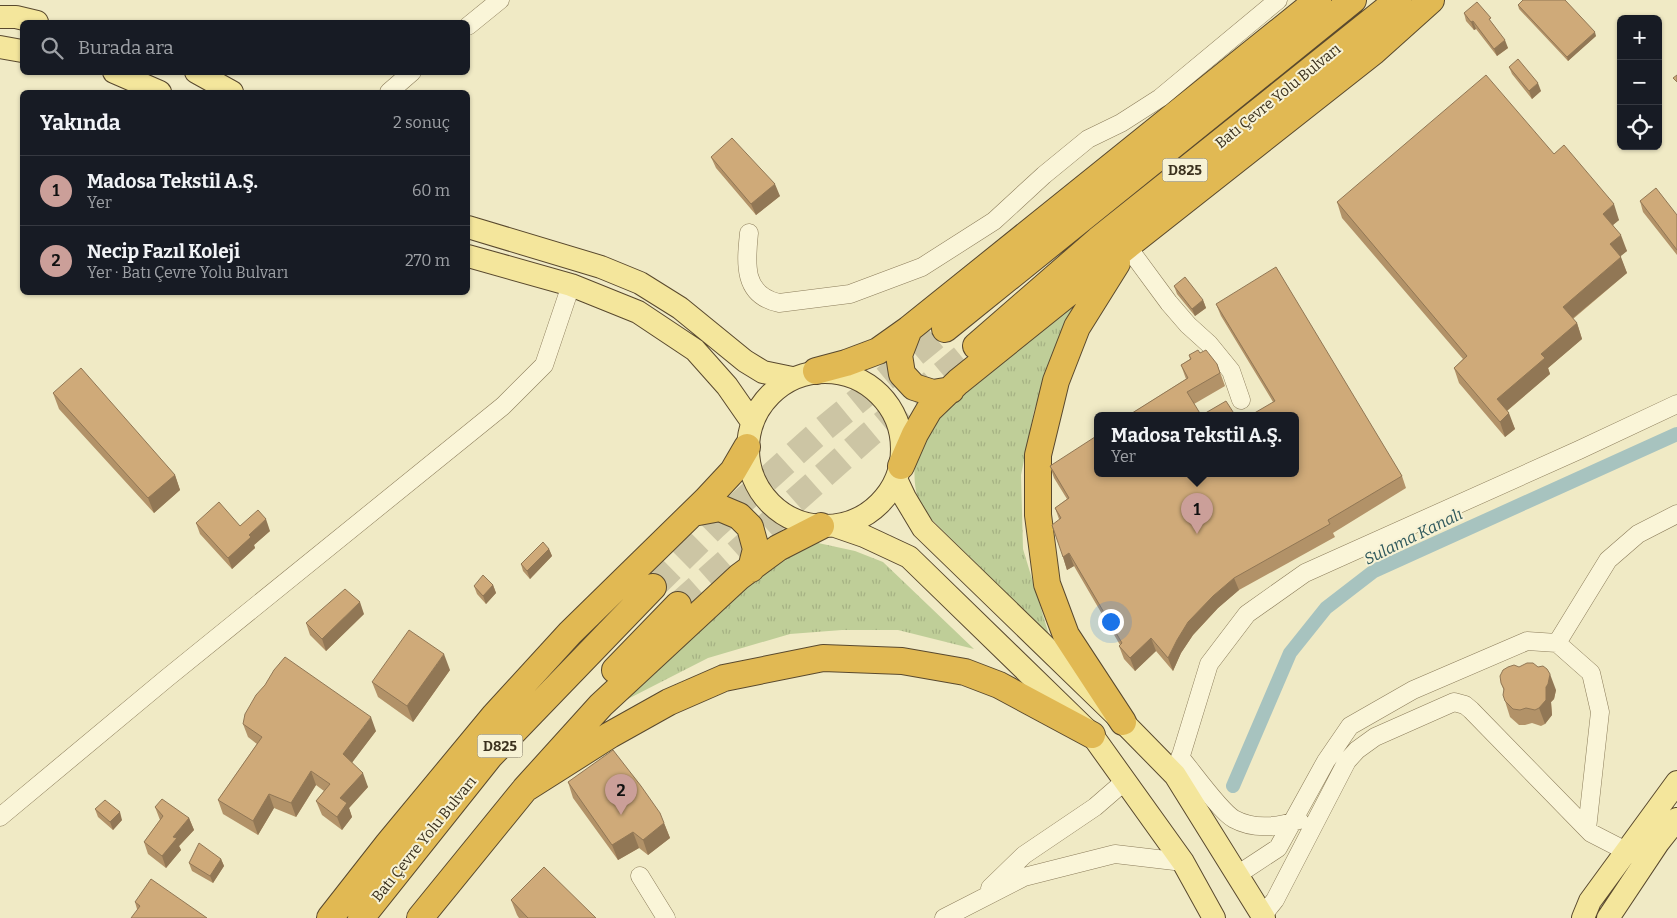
<!DOCTYPE html>
<html lang="tr">
<meta charset="utf-8">
<style>
body{margin:0;font-family:Bitter,serif;background:#242831;color:#f1f3f6}
.controls{position:absolute;right:15px;top:15px;display:grid;overflow:hidden;border-radius:8px;box-shadow:0 1px 4px #0004}
.controls button{width:45px;height:45px;display:grid;place-items:center;padding:0;border:0;border-bottom:1px solid #363941;background:#171b24;color:#f1f3f6;font:25px sans-serif}
.you{position:absolute;left:1110px;top:621px;width:18px;height:18px;margin:-12px;border:4px solid #fff;border-radius:50%;background:#1a73e8;box-shadow:0 0 0 8px #1a73e833}
.badge{display:grid;place-items:center;width:32px;height:32px;border-radius:50%;background:#cb9f99;color:#111;font-size:16px;font-weight:700}
.pin{position:absolute;translate:-50% -41px;filter:drop-shadow(0 1px 2px #0008)}
.pin::after{content:'';position:absolute;top:26px;width:18px;height:15px;background:inherit;clip-path:polygon(0 0,100% 0,50% 100%)}
.popup{position:absolute;left:1094px;top:412px;width:205px;height:65px;box-sizing:border-box;display:grid;place-content:center;border-radius:8px;background:#171b24;filter:drop-shadow(0 1px 4px #0005);font-size:16px;white-space:nowrap;color:#9ea1a6}
.popup b{font-size:19px;color:#f1f3f6}
.popup::after{content:'';position:absolute;left:50%;top:100%;margin-left:-10px;border:10px solid transparent;border-top-color:#171b24}
.list{margin:0;padding:0;list-style:none}
h2{display:flex;justify-content:space-between;align-items:center;height:65px;margin:0;padding:0 20px;font-size:21px}
h2 small{font-size:16px;font-weight:400;color:#9ea1a6}
.list li{display:grid;grid-template-columns:32px 1fr auto;gap:15px;align-items:center;box-sizing:border-box;height:70px;padding:0 20px;border-top:1px solid #363941}
.list b{display:block;font-size:19px;white-space:nowrap}
.list p{margin:0;font-size:16px;white-space:nowrap;color:#9ea1a6}
.list em{font-size:16px;font-style:normal;color:#9ea1a6}
.icon{flex:none;width:28px;height:28px;fill:none;stroke:currentColor;stroke-width:2;stroke-linecap:round;stroke-linejoin:round}
.map{position:relative;flex:none;width:1677px;height:918px;overflow:hidden}
.search{position:absolute;background:#171b24;box-shadow:0 1px 4px #0004;left:20px;top:20px;width:450px;height:55px;display:flex;align-items:center;gap:12px;box-sizing:border-box;padding:0 18px;border-radius:8px;color:#9ea1a6;font-size:19px}
.panel{position:absolute;background:#171b24;box-shadow:0 1px 4px #0004;left:20px;top:90px;width:450px;height:205px;border-radius:8px}
.map>svg:first-child{display:block}
</style>
<div class="map">
<svg width="1677" height="918" viewBox="0 0 1677 918">
<defs>
<pattern id="grass-tufts" width="24" height="20" patternUnits="userSpaceOnUse" patternTransform="scale(1.25)"><rect width="24" height="20" fill="#bfce98"/><path d="M3 7l-1-3M5 7V3M7 7l1-3M15 17l-1-3M17 17v-4M19 17l1-3" fill="none" stroke="#a5b183"/></pattern>
</defs>
<rect width="100%" height="100%" fill="#f0eac5"/>
<path fill="url(#grass-tufts)" d="M1086,293L1051,361L1034,411L1021,475L1023,549L1049,635L920,508C908,465 916,450 940,415Z
M809,541L855,551L883,562L974,649L898,630H842L790,634L708,658L616,705L789,548Z"/>
<g fill="none" stroke-linecap="round" stroke-linejoin="round">
<path stroke="#a7c3bf" stroke-width="14" d="M1233,786L1290,653L1326,608L1374,571L1677,434"/>
<path stroke="#ccc5a4" stroke-width="26" stroke-dasharray="26 13" stroke-linecap="butt" d="M653,587L715,526L816,435L945,329
M678,605L869,435L976,346"/>
<defs>
<path id="minor" d="M468,26L500,0
M389,92L412,72
M749,233C746,262 742,295 779,303L850,294L922,267L994,221L1044,175L1088,139L1121,123L1160,98L1278,0
M1127,246L1169,303L1188,325L1209,344L1231,371L1241,400
M1557,643L1608,560L1638,534L1677,514
M1180,757C1192,771 1220,811 1234,819C1254,830 1278,827 1299,820
M1175,775L1209,664L1247,614L1305,573L1579,450L1677,404
M0,817L167,678L503,406L544,365L571,285
M1237,875L1278,848L1326,761L1350,726L1413,690L1527,641L1557,643L1591,673L1600,712L1587,829
M640,876L666,918
M990,888L1024,855L1095,807L1125,781
M1263,915L1275,900L1347,761L1357,750L1375,737L1454,702L1465,705L1471,710L1591,833L1626,851
M944,918L1024,877L1115,854L1183,862"/>
<path id="major" d="M0,17H16L37,22
M0,47L22,51
M114,72L160,92
M196,72L232,92
M468,227L601,267L640,283L680,308L745,361L763,372L792,378
M468,256L571,285L638,312L695,350L727,386L752,422
M748 449a77 77 0 1 1 154 0a77 77 0 1 1-154 0Z
M896,479L905,498L923,528L1123,722L1175,775L1264,918
M835,526L864,536L909,557L1092,735L1183,862L1214,918
M1583,918L1590,901L1677,782
M1608,918L1658,843L1677,819"/>
<path id="highway" d="M1117,263L1077,327L1056,381L1038,455V515L1047,584L1066,635L1123,722
M909,329L899,355L902,374L914,387L933,393L951,390
M945,329L1353,0
M976,346L1098,240L1398,0
M816,371L846,363L878,351L909,329L1318,0
M901,466L915,434L929,410L958,382L1127,246L1373,52L1431,0
M693,513L720,508L739,516L750,527L756,549L751,569
M615,670L678,605
M525,789L610,735L669,702L724,678L823,658L902,661L965,672L999,685L1092,735
M330,918L388,844L494,716L570,633L706,500L733,471L747,447
M361,918L490,756L653,587
M420,918L525,789L601,705L739,577L778,548L821,526"/>
</defs>
<use href="#minor" stroke="#8b7c5a" stroke-width="19"/>
<use href="#major" stroke="#59492e" stroke-width="24"/>
<use href="#highway" stroke="#59492e" stroke-width="28"/>
<use href="#minor" stroke="#faf5d8" stroke-width="18"/>
<use href="#major" stroke="#f4e69c" stroke-width="22"/>
<use href="#highway" stroke="#e1b953" stroke-width="26"/>
</g>
<path fill="#b29268" d="M1518,5L1596,36L1568,61L1519,9Z
M1464,13L1493,24L1508,48L1497,56L1476,29L1474,30L1466,21Z
M1509,67L1541,91L1532,99L1512,74Z
M1554,154L1619,220L1613,225L1627,251L1620,256L1627,273L1573,319L1577,323L1582,339L1548,368L1550,374L1507,411L1515,429L1505,437L1459,383L1454,368L1463,359L1342,218L1337,202Z
M711,157L780,196L756,215L716,168Z
M1640,201L1677,215V255L1643,212Z
M1174,286L1203,300L1206,308L1195,316L1177,294Z
M1216,304L1402,476L1406,488L1333,533L1335,537L1239,590L1218,608L1193,635L1181,653L1173,671L1156,651L1135,671L1124,659L1119,646L1120,645L1074,566L1067,570L1063,557L1059,519L1055,508L1067,499L1054,478L1050,466L1296,473L1273,402L1221,316Z
M1200,353L1217,364L1225,386L1194,404L1129,415L1186,379L1181,365L1190,359L1189,355Z
M53,393L175,475L180,490L154,513L59,409Z
M196,523L240,526L270,531L254,545L255,548L232,569L200,534Z
M549,549L552,556L530,579L523,571L521,564Z
M493,585L496,593L486,604L477,594L474,586Z
M364,614L326,651L310,635L306,623Z
M450,670L413,722L378,697L372,682Z
M1501,683L1556,690L1554,699L1551,702L1552,715L1545,724L1541,726L1532,723L1525,725H1519L1510,717L1505,701L1504,691Z
M243,724L376,731L352,762L368,787L349,808L352,817L342,830L322,815L316,801L324,791L316,785L296,817L274,808L258,835L223,814L218,800L257,744L248,737Z
M568,782L664,823L670,838L648,855L639,848L618,860L573,798Z
M155,807L189,818L194,830L179,846L181,850L166,868L148,854L144,842L160,820Z
M95,809L122,820L113,830L98,817Z
M221,859L224,866L213,883L192,871L189,863Z
M511,900L596,918H519L517,915Z
M135,902L207,918L137,909Z"/>
<path fill="#917755" d="M1473,21L1476,29L1474,30L1471,22Z
M1595,32L1596,36L1568,61L1567,57Z
M1505,40L1508,48L1497,56L1494,49Z
M1538,83L1541,91L1532,99L1529,91Z
M775,184L780,196L756,215L751,204Z
M1614,204L1619,220L1608,229L1603,214Z
M1621,235L1627,251L1616,260L1610,244Z
M1621,257L1627,273L1568,322L1563,307Z
M1203,300L1206,308L1195,316L1192,309Z
M1577,323L1582,339L1548,368L1550,374L1503,414L1497,399L1541,354Z
M1509,413L1515,429L1505,437L1500,422Z
M175,475L180,490L154,513L148,498Z
M266,519L270,531L254,545L255,548L232,569L228,558L249,535Z
M549,549L552,556L530,579L527,571Z
M1069,553L1074,566L1067,570L1063,557Z
M1234,578L1239,590L1218,608L1193,635L1181,653L1173,671L1168,658L1177,640L1188,622L1213,596Z
M493,585L496,593L486,604L483,596Z
M360,602L364,614L326,651L322,639Z
M1151,638L1156,651L1135,671L1130,658Z
M444,654L450,670L413,722L407,706Z
M1550,674L1556,690L1554,699L1551,702L1552,715L1545,724L1539,708Z
M371,717L376,731L348,768L343,754Z
M311,771L316,785L296,817L291,803Z
M363,773L368,787L349,808L352,817L342,830L337,817L340,798Z
M269,794L274,808L258,835L253,821Z
M120,812L122,820L113,830L110,822Z
M189,818L194,830L179,846L181,850L166,868L162,856L173,837Z
M664,823L670,838L648,855L643,840Z
M633,832L639,848L618,860L612,845Z
M221,859L224,866L213,883L210,876Z"/>
<path fill="#cfaa79" stroke="#917755" d="M1523,0H1565L1595,32L1567,57L1518,5Z
M1477,2L1491,18L1489,19L1505,40L1494,49L1473,21L1471,22L1464,13Z
M1518,59L1538,83L1529,91L1509,67Z
M1486,75L1554,154L1564,145L1614,204L1603,214L1621,235L1610,244L1621,257L1563,307L1577,323L1541,354L1545,358L1497,399L1509,413L1500,422L1454,368L1467,356L1337,202Z
M1677,75V82L1673,78Z
M732,138L775,184L751,204L711,157Z
M1656,188L1677,215V250L1640,201Z
M1276,267L1402,476L1328,520L1330,524L1234,578L1213,596L1188,622L1177,640L1168,658L1151,638L1130,658L1119,646L1122,643L1069,553L1063,557L1052,525L1061,518L1055,508L1069,498L1050,466L1098,435V473H1296V415H1251L1275,401L1216,304Z
M1185,277L1203,300L1192,309L1174,286Z
M1198,350L1200,353L1206,350L1217,364L1220,373L1187,392L1201,415H1129L1188,378L1181,365L1191,359L1189,355Z
M81,368L175,475L148,498L53,393Z
M1226,401L1235,415H1202Z
M219,502L240,526L258,510L266,519L249,535L251,537L228,558L196,523Z
M543,542L549,549L527,571L521,564Z
M483,575L493,585L483,596L474,586Z
M345,589L360,602L322,639L306,623Z
M409,630L444,654L407,706L372,682Z
M285,657L371,717L343,754L363,773L340,798L347,803L337,817L316,801L330,784L311,771L291,803L269,794L253,821L218,800L262,737L243,724L245,714L256,695L265,685L274,670Z
M1527,663H1533L1538,667L1543,666L1547,669L1550,674L1548,684L1546,687V700L1539,708L1535,710L1526,708L1520,710L1513,709L1505,701L1503,695L1504,689L1501,683L1500,676L1503,670L1508,667L1514,665L1519,667Z
M613,750L641,786L660,813L664,823L643,840L633,832L612,845L568,782Z
M162,799L189,818L173,837L177,838L162,856L144,842L163,816L155,807Z
M105,800L120,812L110,822L95,809Z
M199,843L221,859L210,876L189,863Z
M544,867L596,918H528L511,900Z
M151,879L207,918H131L140,906L135,902Z"/>
<g text-anchor="middle" stroke-width="4" stroke-linejoin="round" paint-order="stroke">
<g fill="#f7f2d5" stroke="#736b55" stroke-width="1">
<rect x="1162.5" y="158.5" width="45" height="23" rx="4"/>
<rect x="477.5" y="734.5" width="45" height="23" rx="4"/>
</g>
<g font-size="14" font-weight="bold" fill="#3b311e">
<text x="1185" y="175">D825</text>
<text x="500" y="751">D825</text>
</g>
<g font-size="15" fill="#3b311e" stroke="#f7f2d5">
<text transform="translate(1278 96) rotate(-39)" y="5">Batı Çevre Yolu Bulvarı</text>
<text transform="translate(424 839) rotate(-51)" y="5">Batı Çevre Yolu Bulvarı</text>
</g>
<g font-size="16" font-style="italic" fill="#2d575b" stroke="#f7f2d5">
<text transform="translate(1413 536) rotate(-26)" y="6">Sulama Kanalı</text>
</g>
</g>
</svg>
<div class="controls">
<button>+</button>
<button>−</button>
<button><svg class="icon" aria-label="locate" viewBox="0 0 24 24"><circle cx="12" cy="12" r="6"/><path d="M12 2v4M12 18v4M2 12h4M18 12h4"/></svg></button>
</div>
<div class="you"></div>
<div class="pin badge" style="left:1197px;top:534px">1</div>
<div class="popup"><b>Madosa Tekstil A.Ş.</b>Yer</div>
<div class="pin badge" style="left:621px;top:815px">2</div>
<div class="search"><svg class="icon" aria-label="search" viewBox="0 0 24 24"><circle cx="10" cy="10" r="6"/><path d="M15 15l6 6"/></svg>Burada ara</div>
<section class="panel">
<h2>Yakında<small>2 sonuç</small></h2>
<ul class="list">
<li><span class="badge">1</span><div><b>Madosa Tekstil A.Ş.</b><p>Yer</p></div><em>60 m</em></li>
<li><span class="badge">2</span><div><b>Necip Fazıl Koleji</b><p>Yer · Batı Çevre Yolu Bulvarı</p></div><em>270 m</em></li>
</ul>
</section>
</div>
